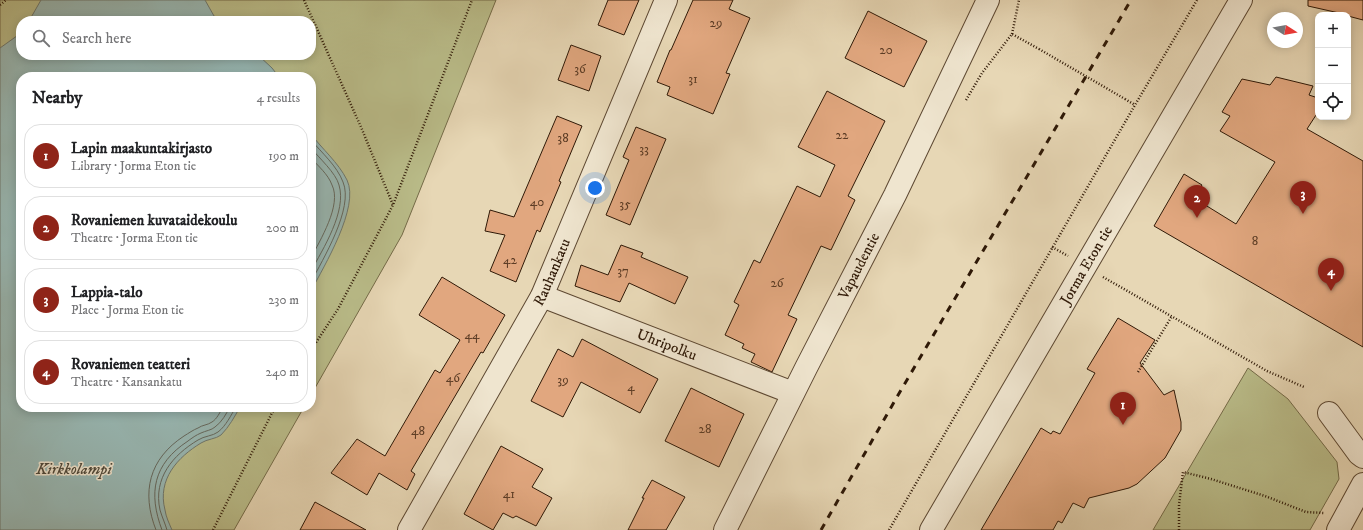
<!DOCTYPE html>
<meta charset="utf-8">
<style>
body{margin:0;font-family:"IM FELL DW Pica",serif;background:#f2f2f2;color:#202124}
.controls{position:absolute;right:12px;top:12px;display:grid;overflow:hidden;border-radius:8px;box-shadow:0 2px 10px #0003}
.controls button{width:36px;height:36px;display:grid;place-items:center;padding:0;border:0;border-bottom:1px solid #e0e0e0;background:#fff;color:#202124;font:20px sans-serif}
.compass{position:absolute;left:1267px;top:12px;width:36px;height:36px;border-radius:50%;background:#fff;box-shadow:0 2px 10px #0003;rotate:101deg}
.you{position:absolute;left:595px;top:188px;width:14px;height:14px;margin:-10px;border:3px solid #fff;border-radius:50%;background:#1a73e8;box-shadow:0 0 0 6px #1a73e833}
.badge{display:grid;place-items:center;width:26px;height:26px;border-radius:50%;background:#8f2418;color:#fff;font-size:13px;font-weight:700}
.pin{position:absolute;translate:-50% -33px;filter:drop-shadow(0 1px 2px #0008)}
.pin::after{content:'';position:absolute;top:21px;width:14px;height:12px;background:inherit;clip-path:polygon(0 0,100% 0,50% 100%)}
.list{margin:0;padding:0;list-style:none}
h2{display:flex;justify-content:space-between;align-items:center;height:52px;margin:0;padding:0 16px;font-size:17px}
h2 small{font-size:13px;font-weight:400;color:#757577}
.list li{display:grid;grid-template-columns:26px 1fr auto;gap:12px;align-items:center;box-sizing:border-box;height:64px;margin:0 8px 8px;padding:0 8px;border:1px solid #e0e0e0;border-radius:16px}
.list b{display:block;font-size:15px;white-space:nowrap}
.list p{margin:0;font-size:13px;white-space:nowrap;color:#757577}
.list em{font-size:13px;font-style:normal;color:#757577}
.icon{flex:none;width:22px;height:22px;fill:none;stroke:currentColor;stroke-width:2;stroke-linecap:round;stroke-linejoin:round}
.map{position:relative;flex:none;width:1363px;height:530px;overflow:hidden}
.search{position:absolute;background:#fff;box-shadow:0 2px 10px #0003;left:16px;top:16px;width:300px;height:44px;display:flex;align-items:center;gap:10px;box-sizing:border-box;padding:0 14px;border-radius:16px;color:#757577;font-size:15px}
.panel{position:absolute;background:#fff;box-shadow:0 2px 10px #0003;left:16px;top:72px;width:300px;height:340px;border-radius:16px}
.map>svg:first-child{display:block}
</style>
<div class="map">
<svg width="1363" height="530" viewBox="0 0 1363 530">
<rect width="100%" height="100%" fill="#e7d7b5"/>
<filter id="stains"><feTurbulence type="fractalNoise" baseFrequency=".005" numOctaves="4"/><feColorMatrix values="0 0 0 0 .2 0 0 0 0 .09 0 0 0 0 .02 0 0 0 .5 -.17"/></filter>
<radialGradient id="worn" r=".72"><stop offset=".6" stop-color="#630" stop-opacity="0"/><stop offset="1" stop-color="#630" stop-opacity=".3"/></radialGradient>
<path fill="#babd8a" stroke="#746b48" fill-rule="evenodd" d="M0,0H496L402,235L311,395V77H21V407H304L234,530H0ZM21,21H311V55H21Z
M1248,368L1288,399L1337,462L1339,479L1310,530H1153Z"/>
<path fill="#98b8b4" stroke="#6e786f" d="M41,0H205L214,16L221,21H29Z
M21,33V55H258L272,68L279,77H21V407H240C235,416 229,427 221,435C216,439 207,439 201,443C178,457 157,479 165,510C166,517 169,523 172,530H0V48Z
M311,134C322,149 338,162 347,180C360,207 324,266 311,291Z"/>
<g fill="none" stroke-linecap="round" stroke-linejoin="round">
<path stroke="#64685e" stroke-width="1" d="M311,140C322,153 337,166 343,182C354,208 323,259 311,282
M311,148C319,158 336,173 339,185C347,211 323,249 311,271
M311,158C318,166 328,174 332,185C342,205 320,240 311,258
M156,530C141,492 149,459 184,436C189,433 193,430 198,428C202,425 208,425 212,422C217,419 220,412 223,407
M162,530C148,493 153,464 188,441C192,438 196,435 201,433C205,431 212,430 215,427C222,422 226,414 230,407
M167,530C165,523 162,517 160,510C153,478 173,455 198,440C204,436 213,436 218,432C226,426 231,415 236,407"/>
</g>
<path fill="#e1a77f" stroke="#2f1907" d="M608,0H639L624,35L598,25Z
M693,0H733L729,9L750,18L726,73L730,74L713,114L667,95L670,87L657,82L670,50H671Z
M1308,0H1363V20L1348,16V15L1308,6Z
M868,11L927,41L904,87L845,58Z
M571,45L601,56L589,91L558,80Z
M1276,77L1313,86L1309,95L1318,98V112L1307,129L1363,161V347L1154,226L1184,174L1202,185L1198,191L1207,196L1202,203L1236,224L1275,162L1220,131L1230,116L1222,112L1242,79L1270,85Z
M827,91L885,121L848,196L855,200L831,250L821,246L788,315L797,319L772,372L751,362L755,354L742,348L744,344L725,335L739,305L734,302L754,260L760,263L797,186L820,197L835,165L798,147Z
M557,116L582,126L559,181L561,182L540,232L537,230L516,282L490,271L505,235L485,231L490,210L514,217Z
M636,127L666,139L630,225L606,215L629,160L623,157Z
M621,245L643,253L641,257L688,277L675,304L629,283L620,302L575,286L581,265L608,275Z
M442,277L505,315L483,353L481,352L411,471L415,474L407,490L379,473L367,495L331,473L357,439L385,456L435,370L440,373L460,340L419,315Z
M1118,318L1155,340L1140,363L1164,395L1174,390L1181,422V430L1165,458L1137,484L1129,488L1089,498L1084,508L1073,503L1062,523L1058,521L1053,530H981L1041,428L1051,434L1053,431L1060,434L1095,373L1087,369Z
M582,339L658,379L640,413L581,382L563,417L531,401L558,349L573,357Z
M691,388L744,414L719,467L665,441Z
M501,446L543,469L532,487L552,498L536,526L516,516L513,518L503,513L493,530L464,514Z
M652,480L685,497L666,530H628L644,498H642Z
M315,502L366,530H300Z"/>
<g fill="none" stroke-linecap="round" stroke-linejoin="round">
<defs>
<g id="minor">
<path id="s1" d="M542,296L793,393"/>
<path d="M1329,413L1359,454L1363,457"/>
<path id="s2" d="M409,530L542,296L666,0"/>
<path id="s3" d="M931,530L1241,0"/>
</g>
<g id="tertiary">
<path id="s4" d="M725,530L806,368L895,195L988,0"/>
<path d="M1338,530L1363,484"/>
</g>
</defs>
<use href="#minor" stroke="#5d4832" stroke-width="24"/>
<use href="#tertiary" stroke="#5d4832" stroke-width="24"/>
<path stroke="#2f1907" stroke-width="2.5" stroke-dasharray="1 2" stroke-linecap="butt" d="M304,0L361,127L393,205
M0,5L6,0
M1012,34L1019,0
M1125,99L1135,105
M966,100L982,73L1012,34L1039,49
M1052,247L1068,256
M1103,277L1267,371L1304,387
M311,350L338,309L393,205L472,0
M1138,372L1172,316
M213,530L275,407
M889,530L1135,105L1197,0
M1179,530V505L1183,472L1211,479L1265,496L1306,512L1324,513"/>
<use href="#minor" stroke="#efe5cf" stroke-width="22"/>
<use href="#tertiary" stroke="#efe5cf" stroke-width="22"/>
<path stroke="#2f1907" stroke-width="3" stroke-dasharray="7 7" stroke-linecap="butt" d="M821,530L901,390L1131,0"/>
<path stroke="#2f1907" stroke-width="2.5" stroke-dasharray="1 2" stroke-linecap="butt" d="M1039,49L1125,99"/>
</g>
<g text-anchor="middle" stroke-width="3" stroke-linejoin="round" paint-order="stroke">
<g font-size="13" fill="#5c3c25">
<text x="716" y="27">29</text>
<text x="886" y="54">20</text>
<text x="580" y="73">36</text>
<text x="693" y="83">31</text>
<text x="842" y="139">22</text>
<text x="563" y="142">38</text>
<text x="644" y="153">33</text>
<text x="537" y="206">40</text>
<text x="625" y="208">35</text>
<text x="1255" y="245">8</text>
<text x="510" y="264">42</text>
<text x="623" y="275">37</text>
<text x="777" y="287">26</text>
<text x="472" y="339">44</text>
<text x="453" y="382">46</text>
<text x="563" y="384">39</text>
<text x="631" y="391">4</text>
<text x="705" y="433">28</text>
<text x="418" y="435">48</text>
<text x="509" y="498">41</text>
</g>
<g font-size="15" fill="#2f1907" stroke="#efe5cf">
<text dy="5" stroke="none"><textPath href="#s3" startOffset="307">Jorma Eton tie</textPath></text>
<text dy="5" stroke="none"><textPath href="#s4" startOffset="296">Vapaudentie</textPath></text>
<text dy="5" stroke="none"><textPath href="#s2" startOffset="295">Rauhankatu</textPath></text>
<text dy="5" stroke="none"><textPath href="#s1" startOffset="134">Uhripolku</textPath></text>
</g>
<g font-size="16" font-style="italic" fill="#4e493b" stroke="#efe5cf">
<text x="74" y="474">Kirkkolampi</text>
</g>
</g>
<rect width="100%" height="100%" filter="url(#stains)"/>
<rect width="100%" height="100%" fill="url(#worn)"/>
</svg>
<div class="controls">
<button>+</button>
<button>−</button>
<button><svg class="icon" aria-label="locate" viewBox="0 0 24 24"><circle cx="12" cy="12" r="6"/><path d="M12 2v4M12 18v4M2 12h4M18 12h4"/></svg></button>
</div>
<svg class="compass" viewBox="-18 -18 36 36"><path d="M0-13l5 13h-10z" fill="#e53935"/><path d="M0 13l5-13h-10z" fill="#757577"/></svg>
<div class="you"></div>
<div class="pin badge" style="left:1123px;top:425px">1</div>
<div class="pin badge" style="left:1197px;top:218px">2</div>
<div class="pin badge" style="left:1303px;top:214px">3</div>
<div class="pin badge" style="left:1331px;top:291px">4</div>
<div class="search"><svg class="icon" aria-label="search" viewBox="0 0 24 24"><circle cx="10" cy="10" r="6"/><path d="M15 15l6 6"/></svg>Search here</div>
<section class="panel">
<h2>Nearby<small>4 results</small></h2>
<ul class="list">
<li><span class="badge">1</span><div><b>Lapin maakuntakirjasto</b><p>Library · Jorma Eton tie</p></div><em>190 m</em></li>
<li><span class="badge">2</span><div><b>Rovaniemen kuvataidekoulu</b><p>Theatre · Jorma Eton tie</p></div><em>200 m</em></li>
<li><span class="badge">3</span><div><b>Lappia-talo</b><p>Place · Jorma Eton tie</p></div><em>230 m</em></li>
<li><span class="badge">4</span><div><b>Rovaniemen teatteri</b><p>Theatre · Kansankatu</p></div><em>240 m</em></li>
</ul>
</section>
</div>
